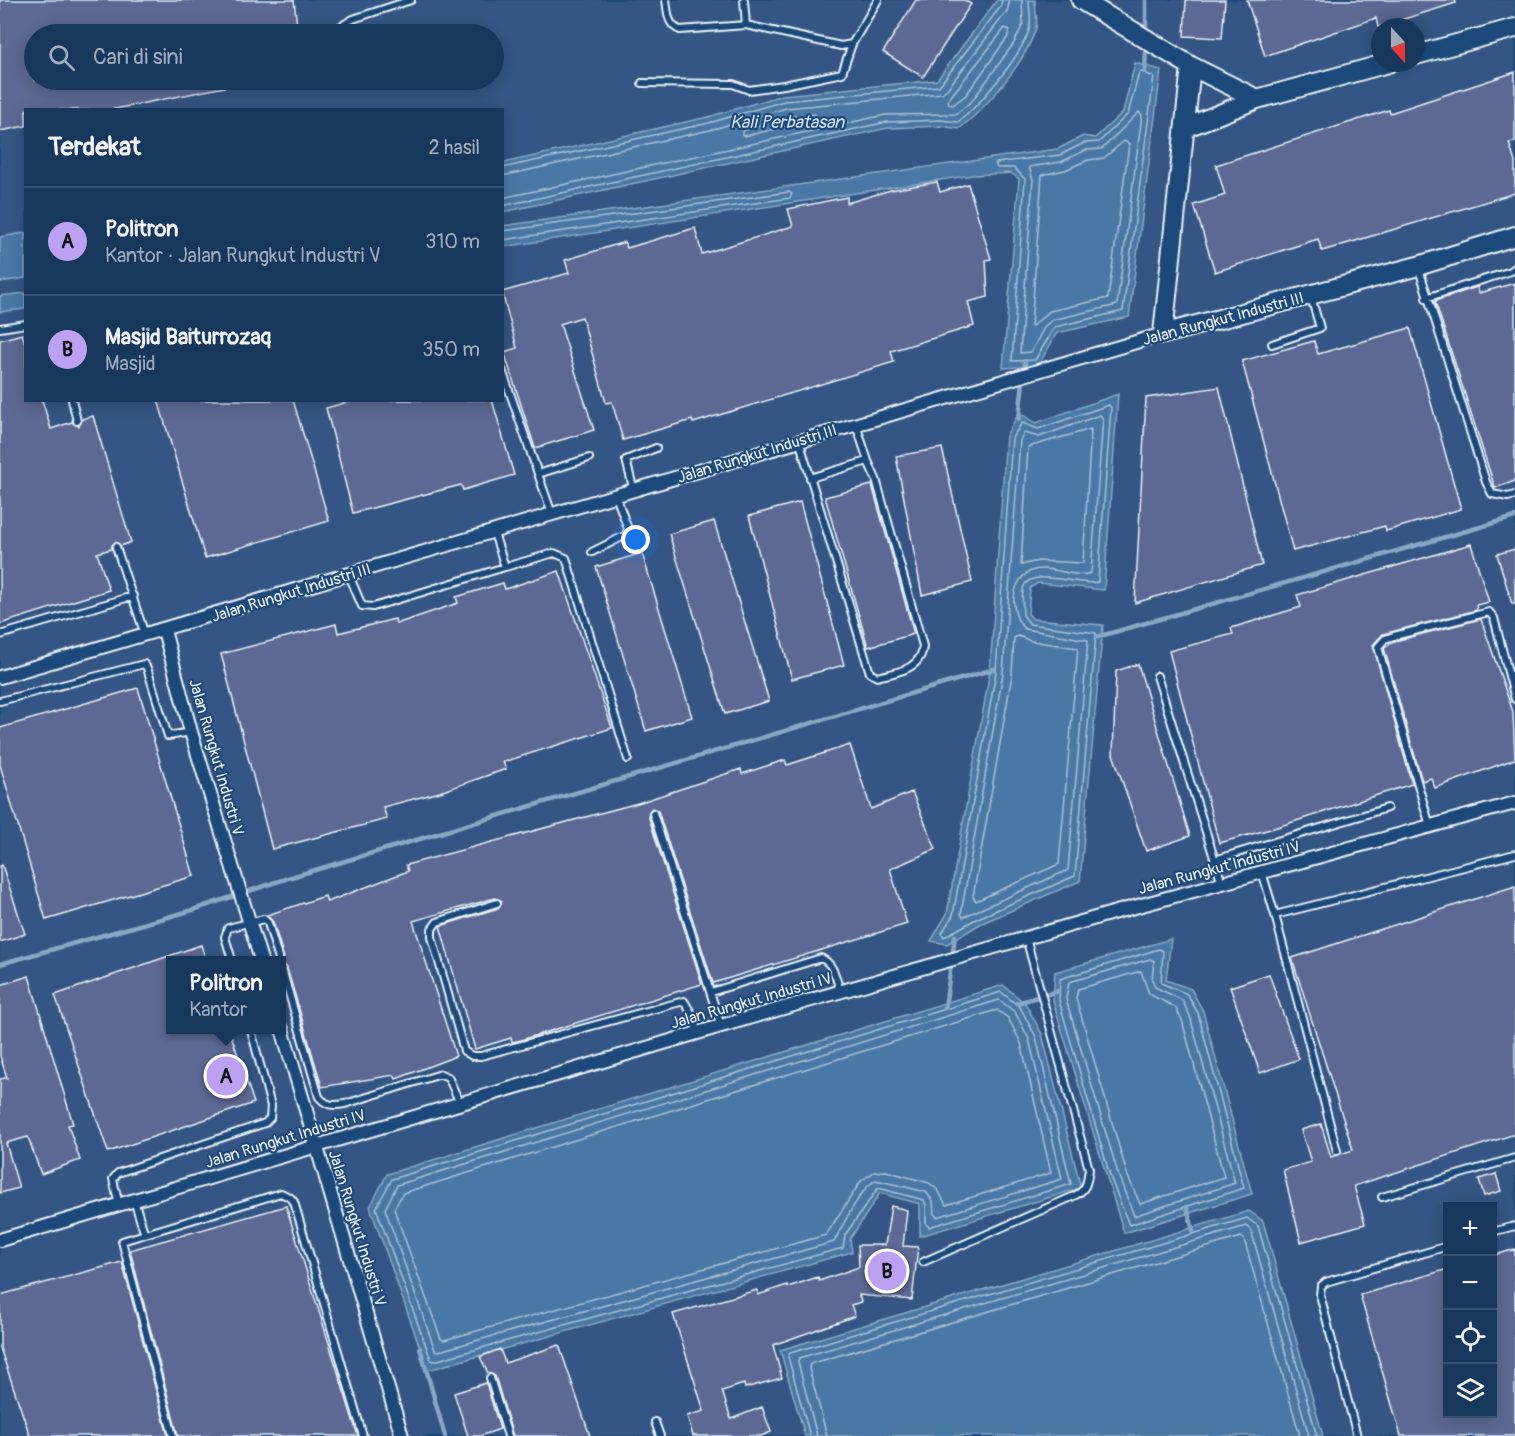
<!DOCTYPE html>
<html lang="id">
<meta charset="utf-8">
<style>
body{margin:0;font-family:Pangolin,sans-serif;background:#244365;color:#f1f3f6}
.controls{position:absolute;right:18px;bottom:18px;display:grid;overflow:hidden;border-radius:0px;box-shadow:0 3px 15px #0003}
.controls button{width:54px;height:54px;display:grid;place-items:center;padding:0;border:0;border-bottom:2px solid #365272;background:#17385c;color:#f1f3f6;font:30px sans-serif}
.compass{position:absolute;left:1371px;top:18px;width:54px;height:54px;border-radius:50%;background:#17385c;box-shadow:0 3px 15px #0003;rotate:159deg}
.you{position:absolute;left:636px;top:540px;width:21px;height:21px;margin:-15px;border:4px solid #fff;border-radius:50%;background:#1a73e8;box-shadow:0 0 0 9px #1a73e833}
.badge{display:grid;place-items:center;width:39px;height:39px;border-radius:50%;background:#bca0f2;color:#111;font-size:20px;font-weight:700}
.pin{position:absolute;translate:-50% -50%;border:3px solid #fff;box-shadow:0 2px 6px #0006}
.popup{position:absolute;left:166px;top:956px;width:120px;height:78px;box-sizing:border-box;display:grid;place-content:center;border-radius:0px;background:#17385c;filter:drop-shadow(0 2px 4px #0005);font-size:20px;white-space:nowrap;color:#9eacbb}
.popup b{font-size:22px;color:#f1f3f6}
.popup::after{content:'';position:absolute;left:50%;top:100%;margin-left:-12px;border:12px solid transparent;border-top-color:#17385c}
.list{margin:0;padding:0;list-style:none}
h2{display:flex;justify-content:space-between;align-items:center;height:78px;margin:0;padding:0 24px;font-size:26px}
h2 small{font-size:20px;font-weight:400;color:#9eacbb}
.list li{display:grid;grid-template-columns:39px 1fr auto;gap:18px;align-items:center;box-sizing:border-box;height:108px;padding:0 24px;border-top:2px solid #365272}
.list b{display:block;font-size:22px;white-space:nowrap}
.list p{margin:0;font-size:20px;white-space:nowrap;color:#9eacbb}
.list em{font-size:20px;font-style:normal;color:#9eacbb}
.icon{flex:none;width:33px;height:33px;fill:none;stroke:currentColor;stroke-width:2;stroke-linecap:round;stroke-linejoin:round}
.map{position:relative;flex:none;width:1515px;height:1436px;overflow:hidden}
.search{position:absolute;background:#17385c;box-shadow:0 3px 15px #0003;left:24px;top:24px;width:480px;height:66px;display:flex;align-items:center;gap:15px;box-sizing:border-box;padding:0 21px;border-radius:33px;color:#9eacbb;font-size:22px}
.panel{position:absolute;background:#17385c;box-shadow:0 3px 15px #0003;left:24px;top:108px;width:480px;height:294px;border-radius:0px}
.map>svg:first-child{display:block}
</style>
<div class="map">
<svg width="1515" height="1436" viewBox="0 0 1515 1436">
<rect width="100%" height="100%" fill="#1f4a7a"/>
<filter id="ink" filterUnits="userSpaceOnUse"><feTurbulence type="fractalNoise" baseFrequency=".0167" numOctaves="2"/><feDisplacementMap in="SourceGraphic" scale="12" xChannelSelector="R" yChannelSelector="G"/><feConvolveMatrix kernelMatrix="1 2 1 2 8 2 1 2 1" color-interpolation-filters="sRGB"/></filter>
<g filter="url(#ink)">
<path fill="#365684" fill-rule="evenodd" d="M0,0H1515V1436H0ZM1380,27H1416V63H1380ZM34,34H494V80H34ZM26,110H502V400H26ZM170,960H282V1030H170ZM1448,1206H1492V1414H1448Z"/>
<path fill="#4a78a6" stroke="#89a8c7" stroke-width="1.5" d="M997,0H1035C1035,9 1038,20 1036,28C1025,63 987,107 959,129L941,126L888,128L503,212V163L708,117L783,95L937,80Z
M1135,63L1161,70L1129,317L1057,333L1038,366L1003,368L1019,179L1011,173L973,175L503,247L502,226L1058,149L1083,136L1095,138L1123,112Z
M25,233V278L0,282V237Z
M25,293V309L0,312V296Z
M1118,394L1104,590L1038,583L1030,588L1028,614L1033,619L1103,625L1080,881L980,924L947,944L931,941L947,914L990,671L1006,436L1019,413L1036,423Z
M1171,939L1166,980L1191,989L1203,1011L1252,1194L1124,1233L1053,1001L1055,972Z
M1003,985L1025,1003L1042,1034L1081,1188L920,1236V1204L880,1193L850,1239L852,1252L428,1370L370,1207L387,1174Z
M1249,1211L1263,1221L1323,1436H805L780,1350Z"/>
<g fill="none" stroke-linecap="round" stroke-linejoin="round">
<path stroke="#a9c1d7" stroke-width="1.5" d="M1005,28L1010,30L1007,38L966,95L953,105L949,104L948,100Z
M1142,72L1154,77L1123,311L1055,327L1035,360L1012,361L1025,179L1014,168H997L995,163L1060,155L1084,143L1099,142L1128,114L1139,73Z
M1139,112L1142,115L1117,305L1052,320L1045,326L1031,352L1020,353L1033,180L1029,167L1061,162L1086,150L1102,149Z
M814,114L817,117L815,120L745,136L742,134L744,130L788,117Z
M1124,141L1129,144L1108,298L1050,311L1031,327L1042,175L1065,170L1088,160L1104,158Z
M502,168L709,123L784,101L939,86L1001,6L1002,0
M502,176L710,130L786,108L942,93L948,88L1007,11L1010,0
M502,198L885,115L956,114L972,101L1014,43L1023,24L1022,0
M502,206L887,122L941,120L958,122C978,107 1028,49 1030,24C1031,16 1029,8 1029,0
M502,231L789,192L792,194L790,198L502,240
M1109,405L1111,408L1098,582C1082,587 1032,567 1024,586C1021,593 1023,607 1023,615L1030,624L1096,633L1075,876L978,918L944,937L942,933L953,915L996,672L1012,438L1022,423L1038,429Z
M1100,415L1103,419L1091,573C1074,579 1052,565 1034,570C1010,577 1008,614 1025,629L1088,640L1068,870L963,917L961,914L1003,673L1020,440L1024,433L1039,437Z
M1091,429L1083,563L1038,561L1021,565L1028,447Z
M1018,636L1031,641L1078,648L1059,864L976,901L973,897L1012,675L1014,638Z
M1159,949L1163,951L1161,983L1187,994L1198,1013L1244,1188L1129,1225L1111,1179L1059,1001L1060,979Z
M1150,959L1154,961L1152,979L1155,987L1182,1000L1190,1016L1235,1183L1134,1216L1119,1177L1066,999L1069,982Z
M1141,971L1149,994L1175,1007L1182,1020L1224,1177L1140,1204L1127,1174L1076,998L1078,989Z
M1001,992L1020,1007L1036,1037L1071,1184L929,1227L926,1224V1205L924,1200L878,1188L845,1235L843,1248L434,1361L431,1360L376,1208L392,1179Z
M999,1000L1015,1012L1029,1039L1062,1179L937,1217L934,1214L933,1201L926,1192L876,1180C860,1188 842,1227 834,1242L439,1351L435,1350L385,1209L397,1185Z
M997,1010L1008,1018L1021,1043L1051,1173L946,1205L938,1190L929,1183L886,1171L874,1172L861,1181L826,1235L444,1340L441,1339L394,1209L403,1193Z
M810,1436L788,1357L790,1353L1247,1218L1258,1226L1317,1436
M817,1436L798,1362L799,1358L1246,1226L1251,1230L1309,1436
M827,1436L809,1368L810,1364L1241,1237L1244,1239L1300,1436"/>
<path stroke="#89a8c7" stroke-width="4.5" d="M1146,0V33
M1145,72L1146,45
M1019,419L1025,361
M1097,637L1515,517
M0,964L193,910L288,878L994,669
M1017,1003L1058,991
M945,1008L955,936
M1187,1207L1193,1231
M420,1348L445,1436"/>
</g>
<path fill="#5d6994" stroke="#e8f1f8" stroke-width="1.5" d="M0,0H294L298,34H34V80H235V85L110,110H26V126L0,131Z
M916,0H964L971,4L923,77L883,52Z
M1186,0H1225L1222,38L1184,36Z
M1247,0H1455L1456,3L1378,27L1376,18L1265,56Z
M1515,72V142L1509,143L1515,162V193L1322,251L1318,239L1215,272L1194,205L1225,195L1216,165L1389,110L1390,113Z
M937,182L940,192L968,184L991,259L986,260L988,297L968,302L974,326L891,351L894,362L693,423L692,420L623,440L612,402L606,403L582,317L560,324L594,430L535,448L504,352L517,348L502,292L569,273L565,260L625,242L627,248L695,228L702,254L793,226L788,209L847,197V203L891,190Z
M1515,283V481L1495,488L1435,301L1477,287L1479,293Z
M1410,328L1461,509L1386,531L1385,526L1293,551L1242,361L1314,341L1318,354Z
M22,334L26,346V400H42L51,429L72,422L79,426L82,419L93,416L131,542L121,546L115,542L111,549L97,553L109,590L0,624V340Z
M1219,387L1262,565L1135,603L1146,398Z
M158,400H293L329,521L205,558Z
M355,400H492L514,475L463,490L461,485L353,513L326,408Z
M942,448L972,582L922,595L896,456Z
M872,485L914,634L868,647L825,497Z
M800,502L844,665L792,679L749,516Z
M714,521L769,701L725,714L669,534Z
M1471,544L1489,602L1476,605L1477,610L1383,634L1373,645L1412,784L1274,828L1219,843L1169,651L1233,634L1231,628L1301,607L1297,595Z
M1515,549V604H1512L1497,554Z
M642,553L692,717L646,731L596,567Z
M559,571L612,728L503,762L506,769L440,792L383,807L387,819L272,849L221,654L336,624L338,633L395,619L396,624L458,603L456,597L503,583L505,589Z
M1481,619L1513,712L1515,759L1435,788L1431,778L1422,781L1384,648L1395,641Z
M1138,664L1190,836L1146,851L1113,754L1116,671Z
M138,688L194,876L46,920L0,765V728Z
M850,745L871,809L912,792L936,849L890,869L907,924L713,983L658,811L652,808L648,815L702,984L521,1040L512,1042L511,1038L475,1049L440,926L499,908L502,901L495,898L413,921L456,1056L396,1079L394,1075L322,1087L287,968L282,964L284,958L273,922L267,915L325,896L327,902L408,871L406,865L638,803L741,769L742,774L785,760L787,765Z
M2,865L25,934L0,942V866Z
M1515,886V1134L1354,1186L1365,1224L1301,1242L1283,1170L1311,1162L1301,1130L1321,1124L1331,1157L1353,1150L1292,958Z
M201,945L206,960H171V1029H229L254,1103L108,1152L55,995Z
M1269,974L1299,1059L1260,1073L1230,987Z
M29,976L73,1124L68,1125L80,1160L41,1174L28,1137L6,1143L19,1188L0,1193V1079L7,1078L0,1056V985Z
M1496,1174L1501,1191L1484,1196L1479,1179Z
M286,1206L358,1436H178L130,1250Z
M891,1206L907,1210L903,1246L918,1247L912,1300L859,1295L861,1302L851,1305L855,1316L773,1345L782,1378L745,1388L744,1384L722,1391L731,1419L762,1407L771,1432L761,1436H693L687,1416L704,1411L673,1314L757,1290L758,1295L787,1285L788,1287L818,1277L819,1281L859,1267L858,1245H885Z
M1515,1249V1436H1401L1360,1295L1448,1269V1413H1492V1256Z
M122,1262L168,1436H30L0,1348V1295Z
M559,1345L590,1436H513L495,1376L488,1373L480,1357L500,1349L505,1363Z
M486,1383L500,1429L480,1436H468L454,1393Z"/>
<g fill="none" stroke-linecap="round" stroke-linejoin="round">
<defs>
<path id="lane" d="M666,0C668,12 667,25 680,30L746,25
M744,0L746,25L841,46L852,44L878,0
M328,34L353,19L411,0
M642,83L733,84L749,90L784,85L842,73L852,44
M1419,269L1486,482L1492,494L1508,497L1515,495
M1426,298L1511,271L1515,268
M0,328L26,324
M1272,344L1320,328L1311,297
M502,370L552,514
M72,400L77,421
M799,440L870,673L877,677C897,672 921,670 923,646L876,479L868,461
M538,474L589,458
M810,478L868,461L856,424
M634,491L626,460L656,448
M116,547L145,635
M592,552L626,535L628,529L616,496
M505,567L554,553L566,558L628,759
M349,575L362,606L373,607L505,567L494,533
M0,635L133,596
M1157,676L1222,883
M0,701L144,664L147,668L168,736L191,732
M653,813L721,1026
M1430,826L1378,647L1385,639L1394,636L1489,612L1494,618L1515,699
M1214,860L1387,808
M1262,872L1275,915L1515,854
M497,903L437,922L432,929V937L464,1051L472,1056H481L684,1001L692,1014L698,1033
M1275,915L1337,1151
M232,960L225,937L228,928L264,919L268,923L279,960
M282,969L319,1097C327,1106 333,1106 345,1104L441,1074L448,1077L460,1103
M711,992L821,958C834,964 836,978 840,991
M1382,1197L1515,1158
M134,1200L144,1232
M119,1205L113,1179L118,1173L265,1123L270,1118L271,1106L251,1030
M1492,1232L1515,1226
M923,1262L1074,1196C1087,1190 1087,1182 1089,1169L1026,938
M490,1378L508,1436
M655,1422L660,1436
M173,1436L122,1241L281,1193L291,1198L294,1202L363,1436
M1357,1436L1320,1295L1321,1286L1326,1282L1448,1246"/>
<path id="street" d="M164,630L191,732L261,960
M0,677L1163,334
M282,1029L402,1436
M0,1240L721,1026L1116,912L1515,803"/>
<path id="secondary" d="M1081,0L1191,66L1257,99
M1416,55L1515,28
M1191,66L1163,334L1418,266L1515,236
M1187,127L1257,99L1388,63"/>
</defs>
<use href="#lane" stroke="#e8f1f8" stroke-width="10"/>
<use href="#street" stroke="#e8f1f8" stroke-width="16"/>
<use href="#secondary" stroke="#e8f1f8" stroke-width="22"/>
<use href="#lane" stroke="#1f4a7a" stroke-width="6"/>
<use href="#street" stroke="#1f4a7a" stroke-width="12"/>
<use href="#secondary" stroke="#1f4a7a" stroke-width="18"/>
</g>
</g>
<g text-anchor="middle" stroke-width="4.5" stroke-linejoin="round" paint-order="stroke">
<g font-size="16" fill="#e8f1f8" stroke="#1f4a7a">
<text transform="translate(1223 318) rotate(-15)" y="6">Jalan Rungkut Industri III</text>
<text transform="translate(757 453) rotate(-17)" y="6">Jalan Rungkut Industri III</text>
<text transform="translate(291 592) rotate(-17)" y="6">Jalan Rungkut Industri III</text>
<text transform="translate(217 757) rotate(74)" y="6">Jalan Rungkut Industri V</text>
<text transform="translate(1219 867) rotate(-15)" y="6">Jalan Rungkut Industri IV</text>
<text transform="translate(751 1000) rotate(-16)" y="6">Jalan Rungkut Industri IV</text>
<text transform="translate(285 1138) rotate(-17)" y="6">Jalan Rungkut Industri IV</text>
<text transform="translate(358 1228) rotate(73)" y="6">Jalan Rungkut Industri V</text>
</g>
<g font-size="18" font-style="italic" fill="#d0dfec" stroke="#1f4a7a">
<text x="787" y="128">Kali Perbatasan</text>
</g>
</g>
</svg>
<div class="controls">
<button>+</button>
<button>−</button>
<button><svg class="icon" aria-label="locate" viewBox="0 0 24 24"><circle cx="12" cy="12" r="6"/><path d="M12 2v4M12 18v4M2 12h4M18 12h4"/></svg></button>
<button><svg class="icon" aria-label="layers" viewBox="0 0 24 24"><path d="M12 4l9 5-9 5-9-5zM3 14l9 5 9-5"/></svg></button>
</div>
<svg class="compass" viewBox="-18 -18 36 36"><path d="M0-13l5 13h-10z" fill="#e53935"/><path d="M0 13l5-13h-10z" fill="#9eacbb"/></svg>
<div class="you"></div>
<div class="pin badge" style="left:226px;top:1076px">A</div>
<div class="popup"><b>Politron</b>Kantor</div>
<div class="pin badge" style="left:887px;top:1271px">B</div>
<div class="search"><svg class="icon" aria-label="search" viewBox="0 0 24 24"><circle cx="10" cy="10" r="6"/><path d="M15 15l6 6"/></svg>Cari di sini</div>
<section class="panel">
<h2>Terdekat<small>2 hasil</small></h2>
<ul class="list">
<li><span class="badge">A</span><div><b>Politron</b><p>Kantor · Jalan Rungkut Industri V</p></div><em>310 m</em></li>
<li><span class="badge">B</span><div><b>Masjid Baiturrozaq</b><p>Masjid</p></div><em>350 m</em></li>
</ul>
</section>
</div>
